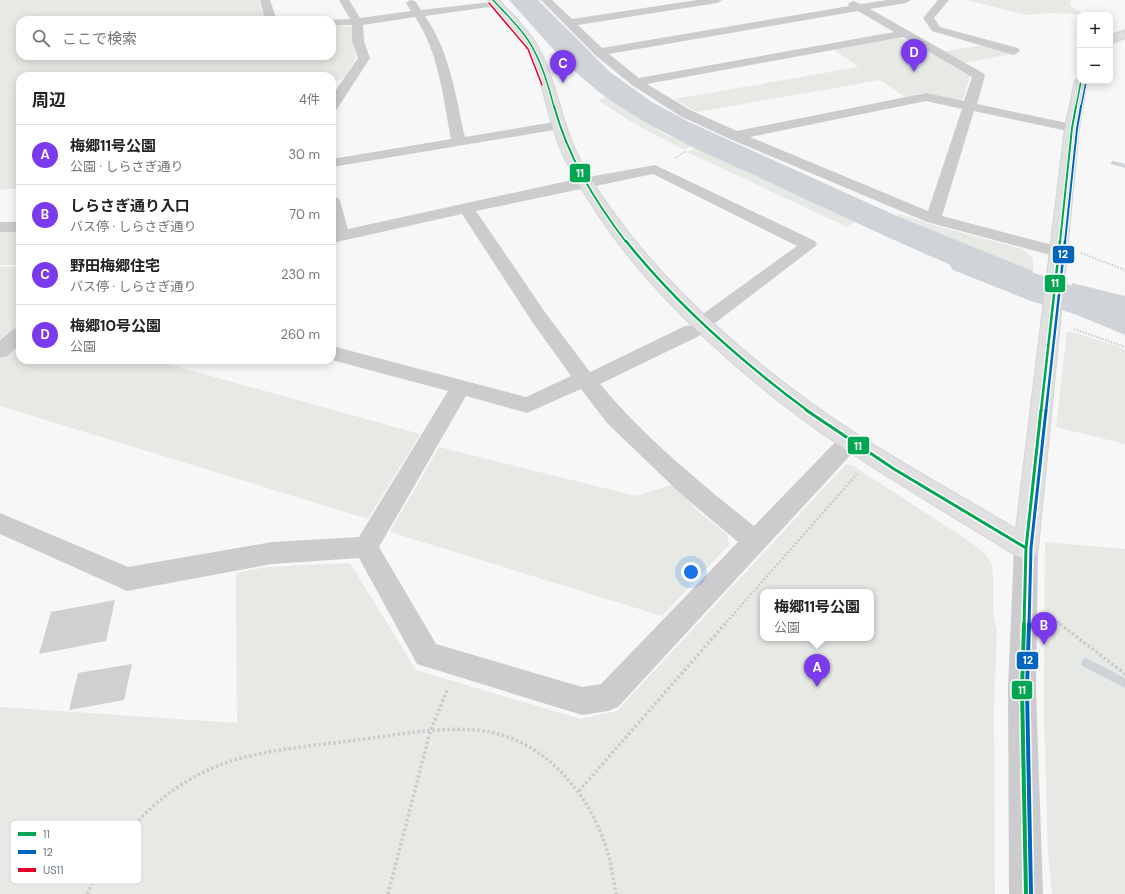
<!DOCTYPE html>
<html lang="ja">
<meta charset="utf-8">
<style>
body{margin:0;font-family:"DM Sans","Noto Sans JP",sans-serif;background:#f6f6f6;color:#222}
.controls{position:absolute;right:12px;top:12px;display:grid;overflow:hidden;border-radius:8px;box-shadow:0 2px 10px #0003}
.controls button{width:36px;height:36px;display:grid;place-items:center;padding:0;border:0;border-bottom:1px solid #e0e0e0;background:#fff;color:#222;font:20px sans-serif}
.you{position:absolute;left:691px;top:572px;width:14px;height:14px;margin:-10px;border:3px solid #fff;border-radius:50%;background:#1a73e8;box-shadow:0 0 0 6px #1a73e833}
.badge{display:grid;place-items:center;width:26px;height:26px;border-radius:50%;background:#7c3aed;color:#fff;font-size:13px;font-weight:700}
.pin{position:absolute;translate:-50% -33px;filter:drop-shadow(0 1px 2px #0008)}
.pin::after{content:'';position:absolute;top:21px;width:14px;height:12px;background:inherit;clip-path:polygon(0 0,100% 0,50% 100%)}
.popup{position:absolute;left:760px;top:589px;width:114px;height:52px;box-sizing:border-box;display:grid;place-content:center;border-radius:8px;background:#fff;filter:drop-shadow(0 1px 3px #0005);font-size:13px;white-space:nowrap;color:#767676}
.popup b{font-size:15px;color:#222}
.popup::after{content:'';position:absolute;left:50%;top:100%;margin-left:-8px;border:8px solid transparent;border-top-color:#fff}
.list{margin:0;padding:0;list-style:none}
h2{display:flex;justify-content:space-between;align-items:center;height:52px;margin:0;padding:0 16px;font-size:17px}
h2 small{font-size:13px;font-weight:400;color:#767676}
.list li{display:grid;grid-template-columns:26px 1fr auto;gap:12px;align-items:center;box-sizing:border-box;height:60px;padding:0 16px;border-top:1px solid #e0e0e0}
.list b{display:block;font-size:15px;white-space:nowrap}
.list p{margin:0;font-size:13px;white-space:nowrap;color:#767676}
.list em{font-size:13px;font-style:normal;color:#767676}
.icon{flex:none;width:22px;height:22px;fill:none;stroke:currentColor;stroke-width:2;stroke-linecap:round;stroke-linejoin:round}
.map{position:relative;flex:none;width:1125px;height:894px;overflow:hidden}
.search{position:absolute;background:#fff;box-shadow:0 2px 10px #0003;left:16px;top:16px;width:320px;height:44px;display:flex;align-items:center;gap:10px;box-sizing:border-box;padding:0 14px;border-radius:12px;color:#767676;font-size:15px}
.panel{position:absolute;background:#fff;box-shadow:0 2px 10px #0003;left:16px;top:72px;width:320px;height:292px;border-radius:12px}
.map>svg:first-child{display:block}
</style>
<div class="map">
<svg width="1125" height="894" viewBox="0 0 1125 894">
<rect width="100%" height="100%" fill="#f7f7f7"/>
<path fill="#e6e9e4" fill-rule="evenodd" d="M0,0H259L265,20H20V56H332V24L352,27V40L356,57L345,78L332,82V76H20V188L0,190Z
M967,0H1071L1070,5L1083,14L1049,13L1026,15Z
M898,38L905,39L970,76L963,99L956,100L922,93L905,97L880,80L697,112L674,99L859,67L834,50Z
M983,45L1013,54L962,63L942,52Z
M607,97L666,135L692,146L684,150L633,123L598,100Z
M695,148L854,222L847,227L687,152Z
M900,214L937,226L1023,249L1033,259V271L897,216Z
M20,231V265H0V232Z
M20,266V323L0,339V267Z
M1067,332L1076,333L1125,349V444L1056,427Z
M20,342V360H153L420,434L368,519L0,406V359Z
M439,447L636,496L672,485L700,513L727,534L729,545L662,616L390,532Z
M846,464L852,465L969,541L985,554L992,565L993,576V613L997,630L994,705L995,894H0V707L237,723L236,573L266,567L350,563L416,670L581,719L617,711ZM763,592H871V638H763Z
M1045,542L1125,549V894H1052L1048,853L1044,716Z"/>
<path fill="#ced4d8" d="M509,0H538L610,72L652,102L689,122L897,216L1033,271L1029,298C943,263 858,224 773,184C719,159 663,136 613,102C573,75 541,35 509,0Z
M1072,283L1125,296V335L1070,312Z"/>
<g fill="none" stroke-linecap="round" stroke-linejoin="round">
<path fill="#ced4d8" fill-rule="evenodd" d="M1113,161L1125,164V168L1111,164V162Z
M1086,658L1125,678V688L1082,666L1081,663L1082,660Z"/>
<path fill="#ced4d8" fill-rule="evenodd" d="M967,249L1060,282L1125,301V329L1031,301L953,270L947,261L953,252Z"/>
</g>
<path fill="#ced0d1" d="M115,600L106,641L39,654L51,612Z
M132,664L124,700L69,710L78,673Z"/>
<g fill="none" stroke-linecap="round" stroke-linejoin="round">
<defs>
<path id="secondary" d="M488,0H499C512,15 528,29 538,47C554,76 559,109 571,140C582,167 599,193 616,216C675,298 773,381 858,435C910,468 964,498 1016,529L1065,128L1075,81L1080,77V81H1087L1079,128L1038,548L1035,556L1026,559L1017,556C959,520 899,485 842,447C756,389 659,305 601,219C585,194 567,168 557,140C546,109 542,75 525,46C516,28 500,16 488,0Z
M1125,30V38L1110,44V36Z"/>
</defs>
<use href="#secondary" stroke="#d4d5d6" stroke-width="2"/>
<path stroke="#cacbcc" stroke-width="1.5" stroke-dasharray="1 1" stroke-linecap="butt" d="M675,158L686,151"/>
<path stroke="#cacbcc" stroke-width="2" stroke-dasharray="1.5 1.5" stroke-linecap="butt" d="M1081,253L1125,270
M1074,329L1125,347"/>
<path stroke="#cacbcc" stroke-width="2.5" stroke-dasharray="2 2" stroke-linecap="butt" d="M1051,617L1062,625
M724,625L857,474"/>
<path stroke="#cacbcc" stroke-width="3.5" stroke-dasharray="2.5 2.5" stroke-linecap="butt" d="M1060,624L1125,674
M579,791L725,624
M87,894C121,829 172,775 245,757C282,748 320,745 357,740C396,735 436,727 476,730C538,735 584,786 604,841C610,858 613,876 616,894
M388,894L430,732L448,688"/>
<path fill="#ccccce" fill-rule="evenodd" d="M260,0H270L277,20H265Z
M339,0H349L360,18L411,11L406,3L410,0L415,1L421,10L500,1L501,3L500,5L496,6L425,16C450,52 455,94 465,137L560,121L565,122L567,125L565,128L560,129L332,167V159L451,139C443,97 439,53 415,17L363,25L364,41L370,58L337,109L332,110V96L358,58L352,41V25H332V20H328L350,19Z
M541,0H552L572,19L697,0H722L717,3L578,25L602,48L849,6L848,4L853,1L861,4L887,0H911L906,3L870,9L983,73L985,76L977,104L1072,124L1077,125L1079,128L1077,131L1072,132L974,111L942,216L1064,248L1066,252L1064,256L1058,257L927,222L730,139L680,116L632,85L595,55ZM858,11L894,32L639,78L609,54ZM903,37L972,77L964,101L926,93L737,131L690,110L647,84ZM926,101L962,109L928,211L750,137Z
M938,0H949L934,18L940,27L1018,48L1020,51L1014,55L932,31L923,18Z
M655,165L815,241L817,245L710,327L700,329L702,331L699,336L600,384C645,438 699,482 754,526L842,435L850,432L858,435L861,441L858,447L618,707L608,711L582,715L417,664L359,558L272,564L127,591L0,534V513L128,567L272,542L359,537L448,391L332,360V346L526,397L571,376L533,323L462,214L332,243V196L338,198L340,201L348,229L572,180ZM653,174L797,246L696,319L694,323L695,325L685,326L590,372L547,315L476,211ZM581,389L607,423L682,495L738,542L601,684L582,687L436,644L379,547L466,396L527,413Z
M0,222H20V232H0Z
M20,327V344L7,356L0,358V340L13,329Z
M1026,537L1035,540L1038,548L1036,689L1043,894H1009L1008,689L1014,548L1017,540Z"/>
<use href="#secondary" fill="#e0e0e1" fill-rule="evenodd"/>
<defs>
<path id="bus-1-far4" d="M493,0C505,13 518,25 528,40C541,60 548,84 554,107
M1076,107L1081,81"/>
<path id="bus-1-far3" d="M554,106C568,157 594,200 626,242
M1060,242L1072,128L1076,106"/>
<path id="bus-1-far2" d="M626,241C677,305 742,362 808,411
M1041,411L1060,241"/>
<path id="bus-1-far1" d="M806,410L894,469L1026,548
M1024,625L1026,548L1041,410"/>
<path id="bus-1" d="M1024,624L1022,689L1026,894"/>
<path id="bus-2-far4" d="M1081,107L1086,82"/>
<path id="bus-2-far3" d="M1065,242L1077,129L1081,106"/>
<path id="bus-2-far2" d="M1046,411L1065,241"/>
<path id="bus-2-far1" d="M1029,625L1031,548L1046,410"/>
<path id="bus-2" d="M1029,624L1027,689L1031,894"/>
<path id="bus-3" d="M489,3L528,49L542,85"/>
</defs>
<use href="#bus-1-far4" stroke="#fff" stroke-width="3"/>
<use href="#bus-1-far3" stroke="#fff" stroke-width="4"/>
<use href="#bus-1-far2" stroke="#fff" stroke-width="5"/>
<use href="#bus-1-far1" stroke="#fff" stroke-width="6"/>
<use href="#bus-1" stroke="#fff" stroke-width="7"/>
<use href="#bus-2-far4" stroke="#fff" stroke-width="3"/>
<use href="#bus-2-far3" stroke="#fff" stroke-width="4"/>
<use href="#bus-2-far2" stroke="#fff" stroke-width="5"/>
<use href="#bus-2-far1" stroke="#fff" stroke-width="6"/>
<use href="#bus-2" stroke="#fff" stroke-width="7"/>
<use href="#bus-3" stroke="#fff" stroke-width="3"/>
<use href="#bus-1-far4" stroke="#00a651" stroke-width="1.5"/>
<use href="#bus-1-far3" stroke="#00a651" stroke-width="2"/>
<use href="#bus-1-far2" stroke="#00a651" stroke-width="2.5"/>
<use href="#bus-1-far1" stroke="#00a651" stroke-width="3"/>
<use href="#bus-1" stroke="#00a651" stroke-width="4"/>
<use href="#bus-2-far4" stroke="#0065bd" stroke-width="1.5"/>
<use href="#bus-2-far3" stroke="#0065bd" stroke-width="2"/>
<use href="#bus-2-far2" stroke="#0065bd" stroke-width="2.5"/>
<use href="#bus-2-far1" stroke="#0065bd" stroke-width="3"/>
<use href="#bus-2" stroke="#0065bd" stroke-width="4"/>
<use href="#bus-3" stroke="#e4002b" stroke-width="1.5"/>
</g>
<rect x="10" y="820" width="132" height="64" rx="6" fill="#fff" stroke="#d2d6da" stroke-width="1"/>
<rect x="18" y="832" width="18" height="4" fill="#00a651"/>
<rect x="18" y="850" width="18" height="4" fill="#0065bd"/>
<rect x="18" y="868" width="18" height="4" fill="#e4002b"/>
<g font-size="11" fill="#697785">
<text x="43" y="838">11</text>
<text x="43" y="856">12</text>
<text x="43" y="874">US11</text>
</g>
<g stroke="#fff" stroke-width="1.5">
<rect x="569" y="163" width="22" height="20" rx="4" fill="#00a651"/>
<rect x="1052" y="245" width="23" height="19" rx="4" fill="#0065bd"/>
<rect x="1044" y="274" width="22" height="19" rx="4" fill="#00a651"/>
<rect x="847" y="436" width="23" height="19" rx="4" fill="#00a651"/>
<rect x="1016" y="651" width="23" height="19" rx="4" fill="#0065bd"/>
<rect x="1011" y="680" width="22" height="20" rx="4" fill="#00a651"/>
</g>
<g font-size="11" text-anchor="middle" font-weight="bold" fill="#fff">
<text x="580" y="177">11</text>
<text x="1063" y="258">12</text>
<text x="1055" y="287">11</text>
<text x="858" y="450">11</text>
<text x="1028" y="664">12</text>
<text x="1022" y="694">11</text>
</g>
</svg>
<div class="controls">
<button>+</button>
<button>−</button>
</div>
<div class="you"></div>
<div class="pin badge" style="left:817px;top:687px">A</div>
<div class="popup"><b>梅郷11号公園</b>公園</div>
<div class="pin badge" style="left:1044px;top:645px">B</div>
<div class="pin badge" style="left:563px;top:83px">C</div>
<div class="pin badge" style="left:914px;top:72px">D</div>
<div class="search"><svg class="icon" aria-label="search" viewBox="0 0 24 24"><circle cx="10" cy="10" r="6"/><path d="M15 15l6 6"/></svg>ここで検索</div>
<section class="panel">
<h2>周辺<small>4件</small></h2>
<ul class="list">
<li><span class="badge">A</span><div><b>梅郷11号公園</b><p>公園 · しらさぎ通り</p></div><em>30 m</em></li>
<li><span class="badge">B</span><div><b>しらさぎ通り入口</b><p>バス停 · しらさぎ通り</p></div><em>70 m</em></li>
<li><span class="badge">C</span><div><b>野田梅郷住宅</b><p>バス停 · しらさぎ通り</p></div><em>230 m</em></li>
<li><span class="badge">D</span><div><b>梅郷10号公園</b><p>公園</p></div><em>260 m</em></li>
</ul>
</section>
</div>
